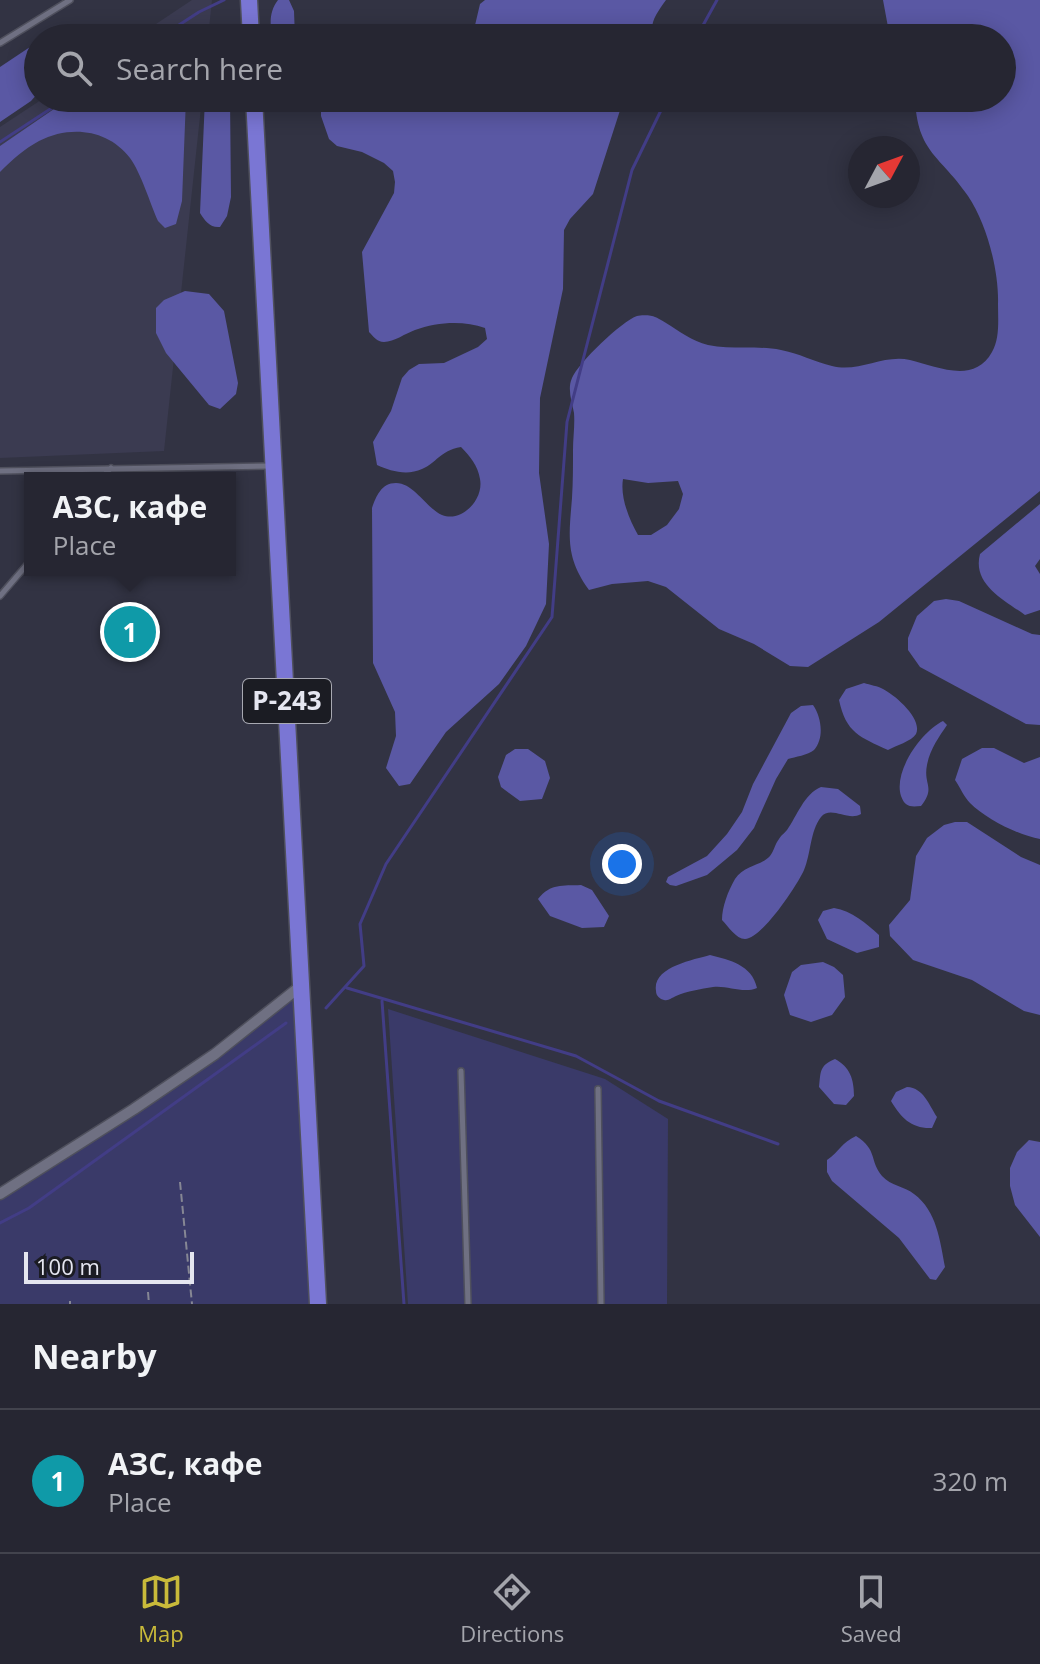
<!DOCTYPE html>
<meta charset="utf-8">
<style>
body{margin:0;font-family:"Open Sans",sans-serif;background:#2e2e3a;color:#f1f3f6}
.compass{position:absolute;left:848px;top:136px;width:72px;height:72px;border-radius:50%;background:#262632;box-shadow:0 4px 20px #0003;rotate:49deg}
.scale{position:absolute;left:24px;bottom:20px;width:170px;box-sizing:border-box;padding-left:8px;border:4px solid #e5e6f0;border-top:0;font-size:22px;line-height:28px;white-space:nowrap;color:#e5e6f0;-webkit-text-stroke:6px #1b1c23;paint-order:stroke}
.you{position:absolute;left:622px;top:864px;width:28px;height:28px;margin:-20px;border:6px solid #fff;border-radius:50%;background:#1a73e8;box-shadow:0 0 0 12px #1a73e833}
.badge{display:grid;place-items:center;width:52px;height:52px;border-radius:50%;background:#c9ba3a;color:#fff;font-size:26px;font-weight:700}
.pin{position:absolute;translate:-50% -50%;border:4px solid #fff;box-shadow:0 2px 8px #0006}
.popup{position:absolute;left:24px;top:472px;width:212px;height:104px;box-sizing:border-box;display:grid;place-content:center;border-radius:0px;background:#262632;filter:drop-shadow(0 2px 6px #0005);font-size:26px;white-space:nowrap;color:#a4a5ac}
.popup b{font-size:30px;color:#f1f3f6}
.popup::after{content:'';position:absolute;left:50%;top:100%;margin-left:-16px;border:16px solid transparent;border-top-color:#262632}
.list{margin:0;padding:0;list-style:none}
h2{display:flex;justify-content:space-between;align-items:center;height:104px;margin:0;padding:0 32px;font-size:34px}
h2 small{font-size:26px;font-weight:400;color:#a4a5ac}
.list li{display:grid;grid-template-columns:52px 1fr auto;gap:24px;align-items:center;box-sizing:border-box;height:144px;padding:0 32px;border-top:2px solid #42434d}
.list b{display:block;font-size:30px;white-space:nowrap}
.list p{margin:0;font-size:26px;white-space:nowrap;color:#a4a5ac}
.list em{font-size:26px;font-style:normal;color:#a4a5ac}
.icon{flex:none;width:44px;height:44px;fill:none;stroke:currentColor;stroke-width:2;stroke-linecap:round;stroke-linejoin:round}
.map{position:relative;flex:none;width:1040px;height:1304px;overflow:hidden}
.search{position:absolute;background:#262632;box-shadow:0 4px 20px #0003;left:24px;right:24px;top:24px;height:88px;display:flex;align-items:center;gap:20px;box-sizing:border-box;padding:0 28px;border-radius:44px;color:#a4a5ac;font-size:30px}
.sheet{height:248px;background:#262632}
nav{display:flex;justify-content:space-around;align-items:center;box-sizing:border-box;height:112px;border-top:2px solid #42434d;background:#262632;font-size:22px;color:#a4a5ac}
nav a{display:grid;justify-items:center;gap:4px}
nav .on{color:#c9ba3a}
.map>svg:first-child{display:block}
</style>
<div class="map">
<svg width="1040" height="1304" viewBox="0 0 1040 1304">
<rect width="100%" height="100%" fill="#323343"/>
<path fill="#3b3b51" d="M192,0H212L208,38H135Z
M44,98H202L164,451L0,458V127Z"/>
<path fill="#3a3a69" d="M302,985L319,1304H0V1194L134,1109Z
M388,1009L605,1079L668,1119L667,1304H408Z"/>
<path fill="#5a58a4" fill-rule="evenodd" d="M278,0H289L294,11L295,38H272C270,23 269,12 278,0Z
M485,0H666C657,13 649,22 653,38H472L480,4Z
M883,0H1040V491L879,622L808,667L790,666L754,644L719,629L666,587L648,581L612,584L589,590C565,557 569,536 572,498C573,482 573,466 573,450C573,438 575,425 574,413C572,402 567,389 572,378C578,363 622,321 637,316C641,315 652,315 655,317C656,317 665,322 666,323C679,331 692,341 708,345C732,350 757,345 781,350C798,353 815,362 832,366C859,373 883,354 910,360C936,366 974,385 992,352C1000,338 998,320 998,304C999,271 987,224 968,196C941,156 917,153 915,98H1002V38H895L888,27ZM623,479L648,483L678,481L683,494L679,509L667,525L651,535H638C629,519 620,497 623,479Z
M38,44V93L31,101L0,122V67L30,47Z
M70,98H186L182,201L176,224L165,228L158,221C150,203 141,173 130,158C108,129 70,125 39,141C24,149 12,160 0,172V146Z
M205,98H230L231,197L227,216L220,227C210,228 205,221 200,213Z
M324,98H624L593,194L570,219L564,230L563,289L540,398L539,473L549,544L546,604L526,646L499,684L446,732L410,784L399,786L386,768L396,736L395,712L373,663L372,508C376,497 381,483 396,483C414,483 426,508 442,515C462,523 484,499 480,479C478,466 470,456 461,447C439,451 437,463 422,469C407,476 390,471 377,465L373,442L391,411L402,378L409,370L419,364L444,363L478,347L487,339L485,328C463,320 437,322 415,330C406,333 394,342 384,342C377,342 373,336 369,332L362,252L394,193L395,182L393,171L384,163L362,152L337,146L329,139L321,116V104Z
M185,291L209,294L224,311L238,383L236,394L220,409L209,405L166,353L156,333V308L164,300Z
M1040,504V559L1035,566L1040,574V610L1025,615C1004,600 972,584 980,554Z
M946,599L959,601L1032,634L1040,635V725L1026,724L920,667L908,650V638L917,616L934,601Z
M864,683C870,685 878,686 883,689C895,695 923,719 916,734C912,741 895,746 888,750C860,737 846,733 839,700L846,689Z
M813,705C821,716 825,738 814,750C808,755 795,757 788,759L776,779L754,828L737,850L707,875L676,886L670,885L666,882L668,877L707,856L727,834L742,812L753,784L791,713L801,706Z
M943,721L947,725C939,737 930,749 927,765C923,785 936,787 921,806C910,807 905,807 901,796C893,771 922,731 943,721Z
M982,748H994L1024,763L1040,757V839C1018,835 986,819 970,803C964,797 960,787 955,780L962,759Z
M515,749H528L545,761L550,778L542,799L520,801L501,787L498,777L506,755Z
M821,787L838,789L860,806L861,814C848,822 831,805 821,817C810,831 811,854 804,870C798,884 762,939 745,939C736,939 728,926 722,920C722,907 728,891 735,879C744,865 761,866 770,856C774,851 775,844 779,839C782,834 783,835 787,830C797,816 804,794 821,787Z
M955,822H967L1021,857L1040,865V1015L1024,1011L972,980L913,960L890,936L889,925L910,900L916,856L927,838L944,825Z
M581,885L592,890L609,916L604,927L582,928L550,916L538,899C551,883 562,886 581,885Z
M834,908C852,911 866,923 879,935V947L857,953L827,939L818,920L823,911Z
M710,955C730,960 752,965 757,988C743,994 727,985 713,987C701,989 687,991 676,996C671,998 669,1001 664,1000C660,999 656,996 656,991C652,967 693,960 710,955Z
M823,962L834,967L843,975L845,997L832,1015L811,1022L790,1015L784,995L792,972L801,965Z
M835,1059C850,1067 854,1079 854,1096L846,1105L834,1104L819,1087C821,1071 819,1066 835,1059Z
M907,1087C924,1088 929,1105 937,1117L932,1128C912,1129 901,1118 891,1101L896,1092Z
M856,1136C878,1150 869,1160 882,1176C891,1186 904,1186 914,1194C937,1211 940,1241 945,1267L936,1280L930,1279L899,1238L832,1181L827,1172V1160C840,1151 841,1143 856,1136Z
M1029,1140L1040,1142V1237L1015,1205L1010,1186V1168L1017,1152Z"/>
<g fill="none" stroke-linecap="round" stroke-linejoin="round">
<path stroke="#423d86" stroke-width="3" d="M159,38L199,12L224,0
M696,38L717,0
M0,142L67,98
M347,988L576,1056L659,1101L778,1144
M382,1001L404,1304
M326,1008L364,966L360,924L386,864L552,617L567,422L632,170L667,98
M0,1223L29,1208L286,1023"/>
</g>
<path fill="#4a4b5c" stroke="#696b7d" stroke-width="2" d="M137,620L144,628L124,645L117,637Z"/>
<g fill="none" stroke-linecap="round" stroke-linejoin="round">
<defs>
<path id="service" d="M0,43L70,0
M0,471L270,466
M102,478L111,468
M0,596L30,561
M461,1071L468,1304
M598,1089L601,1304"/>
<path id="minor" d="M0,1194L134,1109L215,1054L302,985"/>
<path id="trunk" d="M249,0L251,38
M254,98L318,1304"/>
</defs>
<use href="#service" stroke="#4f505d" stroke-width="8"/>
<use href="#minor" stroke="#4f505d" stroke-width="13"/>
<use href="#trunk" stroke="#4f505d" stroke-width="19"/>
<path stroke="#868794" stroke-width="2" stroke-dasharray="8 4" stroke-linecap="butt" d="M180,1182L192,1304
M148,1292L149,1304
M70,1301V1304"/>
<use href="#service" stroke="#6f7082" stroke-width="5"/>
<use href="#minor" stroke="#6f7082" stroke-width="10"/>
<use href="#trunk" stroke="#7a76d4" stroke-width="16"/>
</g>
<g text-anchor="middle" stroke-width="7" stroke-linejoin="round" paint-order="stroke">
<rect fill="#1b1c23" stroke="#a8a9b2" stroke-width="2" x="243" y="679" width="88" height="44" rx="6"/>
<g font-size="26" font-weight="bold" fill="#e5e6f0">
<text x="287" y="710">Р-243</text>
</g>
</g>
</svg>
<svg class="compass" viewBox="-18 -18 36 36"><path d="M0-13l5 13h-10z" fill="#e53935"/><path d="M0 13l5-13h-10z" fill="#a4a5ac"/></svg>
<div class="scale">100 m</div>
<div class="you"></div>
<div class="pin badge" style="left:130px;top:632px;background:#0f9aa8">1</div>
<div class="popup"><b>АЗС, кафе</b>Place</div>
<div class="search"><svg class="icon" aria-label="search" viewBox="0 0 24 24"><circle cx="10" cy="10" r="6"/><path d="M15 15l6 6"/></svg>Search here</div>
</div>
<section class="sheet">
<h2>Nearby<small></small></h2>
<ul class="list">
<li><span class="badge" style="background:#0f9aa8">1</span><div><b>АЗС, кафе</b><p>Place</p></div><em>320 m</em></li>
</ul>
</section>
<nav>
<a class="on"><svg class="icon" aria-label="map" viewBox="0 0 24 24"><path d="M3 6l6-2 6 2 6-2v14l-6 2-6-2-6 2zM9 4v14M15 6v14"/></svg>Map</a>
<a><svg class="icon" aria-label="directions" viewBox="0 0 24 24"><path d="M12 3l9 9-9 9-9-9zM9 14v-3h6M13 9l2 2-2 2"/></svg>Directions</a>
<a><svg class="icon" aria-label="saved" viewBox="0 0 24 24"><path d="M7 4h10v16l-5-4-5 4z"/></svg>Saved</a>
</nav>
